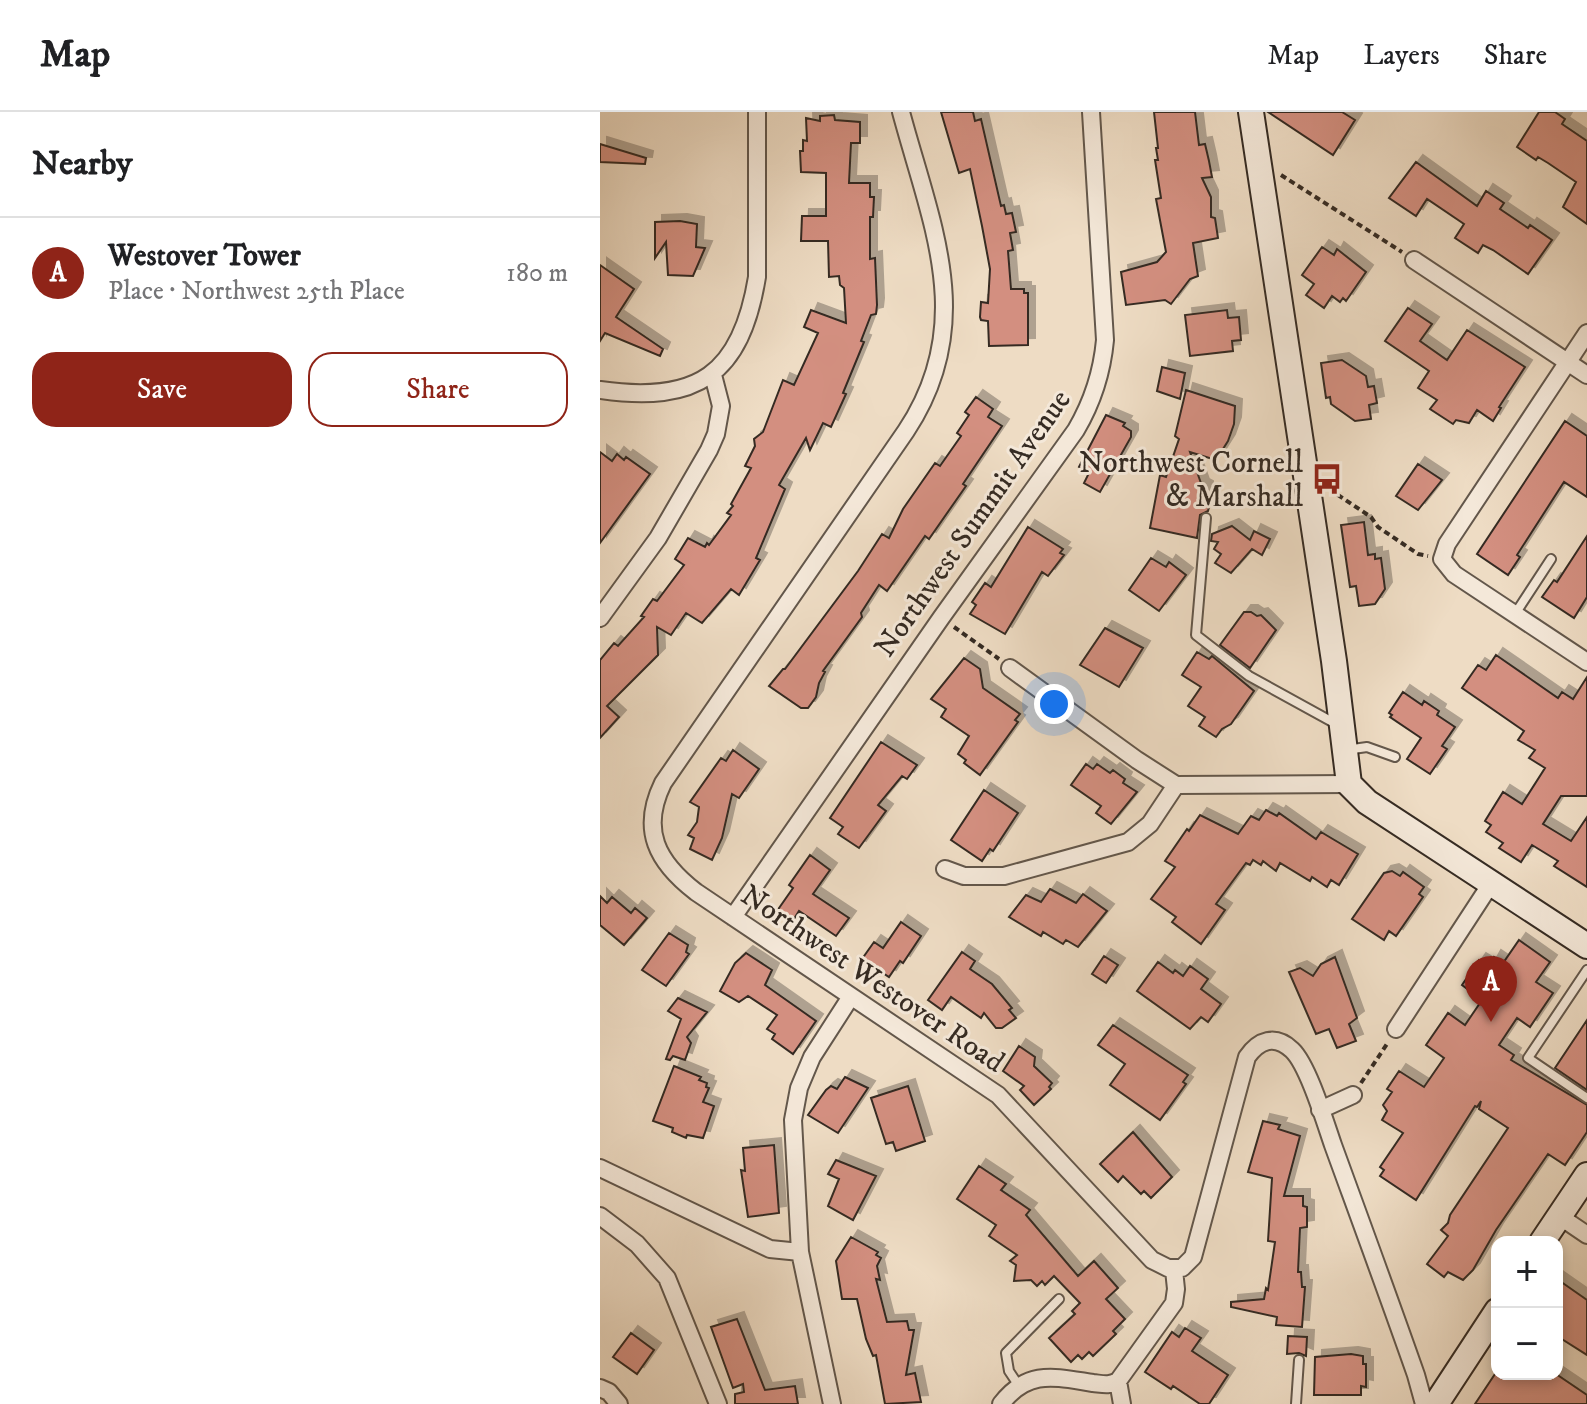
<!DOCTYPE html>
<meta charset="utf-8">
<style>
body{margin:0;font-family:"IM FELL DW Pica",serif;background:#f6f6f6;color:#202124}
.controls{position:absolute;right:24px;bottom:24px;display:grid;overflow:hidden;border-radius:16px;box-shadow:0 4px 12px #0003}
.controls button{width:72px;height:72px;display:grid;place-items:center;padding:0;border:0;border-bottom:2px solid #e0e0e0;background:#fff;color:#202124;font:40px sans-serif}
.you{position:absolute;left:454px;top:592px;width:28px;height:28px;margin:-20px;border:6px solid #fff;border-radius:50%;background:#1a73e8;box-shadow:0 0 0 12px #1a73e833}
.badge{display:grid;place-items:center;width:52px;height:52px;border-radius:50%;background:#8f2418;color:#fff;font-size:26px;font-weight:700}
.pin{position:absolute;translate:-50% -66px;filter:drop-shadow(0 2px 4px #0008)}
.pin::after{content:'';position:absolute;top:42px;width:28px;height:24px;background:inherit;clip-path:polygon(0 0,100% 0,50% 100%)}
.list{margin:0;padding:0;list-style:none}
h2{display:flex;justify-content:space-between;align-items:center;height:104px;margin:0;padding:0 32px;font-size:34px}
h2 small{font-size:26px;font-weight:400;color:#757577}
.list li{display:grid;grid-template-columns:52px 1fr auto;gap:24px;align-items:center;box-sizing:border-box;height:112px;padding:0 32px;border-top:2px solid #e0e0e0}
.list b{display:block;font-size:30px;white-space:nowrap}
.list p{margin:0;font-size:26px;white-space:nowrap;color:#757577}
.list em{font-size:26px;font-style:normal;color:#757577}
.actions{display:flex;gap:16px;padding:24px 32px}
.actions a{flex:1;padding:18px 0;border:2px solid #8f2418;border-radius:24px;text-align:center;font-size:28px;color:#8f2418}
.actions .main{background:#8f2418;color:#fff}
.map{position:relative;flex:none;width:987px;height:1292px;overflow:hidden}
header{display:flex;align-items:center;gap:48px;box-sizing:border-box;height:112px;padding:0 40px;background:#fff;border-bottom:2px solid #e0e0e0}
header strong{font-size:38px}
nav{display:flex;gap:44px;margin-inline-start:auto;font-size:28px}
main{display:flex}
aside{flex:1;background:#fff}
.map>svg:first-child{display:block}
</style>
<header>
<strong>Map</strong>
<nav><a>Map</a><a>Layers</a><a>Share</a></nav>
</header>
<main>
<aside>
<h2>Nearby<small></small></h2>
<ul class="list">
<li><span class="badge">A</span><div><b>Westover Tower</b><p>Place · Northwest 25th Place</p></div><em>180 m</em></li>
</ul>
<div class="actions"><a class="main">Save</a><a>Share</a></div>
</aside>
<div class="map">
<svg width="987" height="1292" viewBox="0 0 987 1292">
<defs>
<filter id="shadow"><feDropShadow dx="7" dy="-7" stdDeviation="0" flood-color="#0004"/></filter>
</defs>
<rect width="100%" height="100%" fill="#eedcc4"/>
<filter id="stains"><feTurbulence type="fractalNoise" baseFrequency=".0025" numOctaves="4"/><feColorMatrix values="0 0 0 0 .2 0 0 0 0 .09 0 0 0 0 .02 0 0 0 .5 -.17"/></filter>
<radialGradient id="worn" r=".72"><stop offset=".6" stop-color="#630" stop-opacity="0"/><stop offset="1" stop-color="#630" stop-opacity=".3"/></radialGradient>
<path fill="#d38f80" stroke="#352b23" stroke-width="2" filter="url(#shadow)" d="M341,0H373L375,9L381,7L401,94L404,93L406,102L412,101L416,120L410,121L413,138L408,139L411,177H424V181H428V233L389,234L388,209L381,208L380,205L381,190L388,191L390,157L382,114L370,57L359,61Z
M554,0H595L599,33L605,32L609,49L612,65L602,66L611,85V105L615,106L618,126L593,131L598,164L590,167L571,192L565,188L526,193L521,160L557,150L566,140L556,87L561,86L555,48H558L556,36H558Z
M668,0H742L755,8L733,43Z
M939,0H955L965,7L962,12L987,29V112L963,95L976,70L948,51L938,45L936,48L917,35Z
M234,3L235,8L260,10V31H251L249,71H270V85H274L273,105H270V147L275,146L277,193L276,202L271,203L261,229L264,230L243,281L246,282L231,315L223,311L210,338L206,326L179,373L185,377L156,446L160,448L139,483L131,477L102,511L86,501L71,523L57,515L58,543L7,594L19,605L0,626V548L14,531L18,534L44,505L41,504L53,487L57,489L84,453L75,447L88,426L105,435L107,431L109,433L131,403L127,401L133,394L131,392L151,356L145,354L155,334L154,327L163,320L183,268L194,273L218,221L204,215L211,198L246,211L244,176L240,173L239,164L229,165L228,129H201L202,104H226V61L201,60L200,39H203V28L207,29L206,6L220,9V4Z
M0,32L46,46L45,52L0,50Z
M816,50L877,94L886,79L904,91L900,97L928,116L930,113L952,128L928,162L893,138L883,133L878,141L855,126L864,112L827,87L816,104L789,86Z
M80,109L97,112L96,135L105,136L93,164L68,163L66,130L55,146V110Z
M722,135L734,143L737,137L766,160L746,189L743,186L740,190L732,184L724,196L706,183L714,172L702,163Z
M0,153L34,177L16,205L63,237L60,244L5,221L0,229Z
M808,196L832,212L820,229L847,248L867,218L925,255L899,295L901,296L893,309L877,298L869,311L856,308L853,312L830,297L837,288L818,276L829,259L785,229Z
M627,198L628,206L639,205L641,228L632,229L633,239L590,244L585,203Z
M742,248L766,264L768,275L774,274L777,291L769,293L771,307L755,309L731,292L730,285L726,286L721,251Z
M562,255L585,261L580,287L557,279Z
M586,278L635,294L634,312L628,329L616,348L590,340L602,374L606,376L603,394L609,395L608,399L600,403L597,426L550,416L560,363L566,365L579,327L575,324Z
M376,285L393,297L388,305L402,314L363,372L366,374L329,427L325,424L287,479L279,473L261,501L262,505L223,559L225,560L219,571L216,585L208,596H201L169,574L183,557H185L258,459L282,422L289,426L303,397L335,351L340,354L361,324L357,321L369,303L365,300Z
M506,303L525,311L523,314L531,319V325L500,380L484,371L489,361L479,355Z
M965,309L987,324V385L964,370L917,443L920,445L908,463L877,442Z
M0,340L12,349L17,342L24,348L26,345L50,362L0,431Z
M818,352L842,368L818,398L796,384Z
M764,410L768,443L775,442V447L781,446L785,477L775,492L759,494L756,474L750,475L741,413Z
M632,414L650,428L654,419L670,427L662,443L652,437L631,461L615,451L621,442L614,437L618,430L611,429L612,422Z
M428,415L463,437L460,441L464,443L448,464L442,460L405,522L370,502L376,493L372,490L385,471L391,475Z
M987,424V485L974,506L942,485L954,468L957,470Z
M551,446L566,455L569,450L586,463L559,499L529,478Z
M644,500H651L657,504L661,503L676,518L650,556L620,533Z
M505,516L543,536L519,575L480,553Z
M597,540L609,547L612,544L654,579L631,612L622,617L616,625L599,614L605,605L588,594L601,575L582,563Z
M896,543L958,586L962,580L973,587L987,565V684H961L943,712L971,729L987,705V775L954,754L958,749L932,733L921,750L899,736L903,731L886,720L891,713L885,709L903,680L922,692L945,656L929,646L935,638L918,628L924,619L862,576L878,553L886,558Z
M364,546L380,557L383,576L420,602L415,608L418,610L380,663L364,651L366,648L358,642L369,624L341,605L346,597L331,587Z
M803,580L822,593L824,589L839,599L837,603L855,615L842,634L847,637L830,662L807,647L821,626L790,605L792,603L789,601Z
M281,630L317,653L307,667L302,664L278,693L286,699L259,736L238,722L243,715L230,706Z
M133,638L159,657L139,686L132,682L122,726L112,748L90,737L94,726L88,723L97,710L99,695L90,690L121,646L126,649Z
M486,652L493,657L497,652L510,661L513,658L525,667L523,671L537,680L511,712L496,701L501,694L471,673Z
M384,678L418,701L393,739L390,737L382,749L351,728Z
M666,698L677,704L679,701L716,727L721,720L758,742L739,773L731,768L727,775L712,765L710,769L680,751L676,759L663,749L661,753L653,748L650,753L646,751L616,792L625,798L601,832L572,810L576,805L551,787L575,755L565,749L587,717L589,719L600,703L638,722L651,704L659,708Z
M210,743L230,758L213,782L249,806L236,824L199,799L192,810L177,799L193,776L189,773Z
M792,759L800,764L803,760L824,775L819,782L823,785L796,824L789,819L784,828L752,807L784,761Z
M450,777L476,791L483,782L507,799L478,835L466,828L463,832L443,820L441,824L409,805L426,783L441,790Z
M0,784L7,791L12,785L31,801L35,796L47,806L24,833L0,813Z
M301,810L321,824L303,851L300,849L289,865L262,847L274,830L283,836Z
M69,821L88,833L86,840L89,842L66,874L42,858Z
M919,828L950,850L936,870L953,881L930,915L917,906L899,933L914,943L911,948L987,993V1020L965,1053L948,1042L896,1118L873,1158L863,1168L848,1160L844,1165L827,1152L848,1124L841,1118L848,1111L850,1103L908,1016L879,997L881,989L877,995L875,994L816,1088L780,1064L784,1058L780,1055L803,1021L782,1008L787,999L783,993L792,980L787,977L799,959L824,975L844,946L826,933L848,901L865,913L882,888L862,873L879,848L889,854L894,845L903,851Z
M362,840L375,849L370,857L392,872L412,896L409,898L416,906L402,916H396L384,901L381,906L351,885L342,898L328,888Z
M146,841L172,858L165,873L216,909L193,942L172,927L175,922L167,917L177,903L148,884L139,890L120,879L135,851Z
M504,844L518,853L506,871L492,862Z
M735,845L757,906L749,912L756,929L737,936L729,917L716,922L689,860L700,856L713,864L721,852Z
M558,850L573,861L575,858L583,864L590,854L608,867L601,877L621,892L608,910L601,905L590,917L537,879Z
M78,886L107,900L87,925L91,931L85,948L73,944L70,948L66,947L81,907L68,899Z
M987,908V978L955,956Z
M513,913L588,963L583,970L586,972L560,1008L510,973L525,952L498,933Z
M419,934L435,945L434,954L452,971L449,975L451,977L434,993L420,978L424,974L403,959Z
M74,954L101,965L99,968L107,971L106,975L109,976L103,990L114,994L103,1026L87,1023L86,1026L72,1020L73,1016L53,1009Z
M245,965L268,976L238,1021L208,1003L226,978L231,974L237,977Z
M308,974L325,1029L296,1039L293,1030L286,1032L271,986Z
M663,1009L680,1013L678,1017L700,1024L684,1084H703V1094L707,1095V1115L700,1116L698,1160H701L702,1175H705L702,1215L676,1213L677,1205L631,1195V1190L664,1187L666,1176L668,1178L675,1130L668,1129L672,1066L648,1060Z
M533,1020L572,1065L551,1086L544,1079L541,1082L523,1064L518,1070L500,1052Z
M174,1033L179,1101L148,1105L141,1058L145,1059L143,1036Z
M236,1048L276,1064L253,1108L228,1094L239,1067L228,1062Z
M379,1054L406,1072L401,1078L430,1098L426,1103L478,1164L494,1149L518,1176L506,1187L525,1207L513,1219L516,1222L493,1244L489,1240L482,1247L478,1243L471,1250L449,1226L475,1202L472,1199L480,1191L454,1164L445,1173L442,1169L437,1174L431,1168L414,1169L416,1153L410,1149L417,1143L389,1124L396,1113L357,1087Z
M251,1125L278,1140L276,1143L281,1146L277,1154L280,1168L276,1167L287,1210L307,1209L309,1218H314L306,1263L315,1261L321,1290L285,1292L276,1243L273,1244L266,1227L257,1187H242L236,1149Z
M957,1167L987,1188V1243L957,1224Z
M137,1207L165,1278L195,1274L198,1292H135V1282L144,1280L143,1272L133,1276L111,1215Z
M585,1216L601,1226L592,1239L628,1263L609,1292H600L573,1274L571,1277L545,1260L572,1220L579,1225Z
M31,1221L54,1238L37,1262L13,1245Z
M688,1224L707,1225L706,1244L699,1241L687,1242Z
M751,1242L763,1244V1252H766V1275L761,1274V1283H714L715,1245Z
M895,1262H956L987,1283V1292H875Z"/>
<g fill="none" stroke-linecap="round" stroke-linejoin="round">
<defs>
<path id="lane" d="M606,406L596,523L649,564L738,613
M915,502L951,447
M746,638L767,635L795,645
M987,858L928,946L987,986
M419,1274L409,1259L406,1241L459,1187
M696,1292L699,1248"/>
<path id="street" d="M301,0C331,112 378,211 306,319L63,671C40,718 57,750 96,780L398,983L552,1148L568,1156H582L593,1145L647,945C659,928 675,922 692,938C708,953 725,1010 733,1033C761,1110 789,1186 816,1263L824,1292
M814,148L987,263
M987,221L847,432L842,447L854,462L987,550
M0,278C97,292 141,263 157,165V0
M0,506L58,426L109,338L116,322L121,294L113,263
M410,556L537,648L576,673L749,672
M345,757L364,764H404L528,730L550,712L576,673
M133,805L341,506L476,318C493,289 502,261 505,228L491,0
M796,917L892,770
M720,998L753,983
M0,1056L170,1137L200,1140
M0,1104L37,1132L67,1166L118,1292
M959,1104L987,1123
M518,1269L522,1292
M0,1276L9,1280L19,1292
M232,1292L200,1140L193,1008L199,976L212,945L250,886
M401,1292C428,1257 454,1265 493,1271C503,1272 509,1274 518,1269L574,1191L576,1177L574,1158"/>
<path id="secondary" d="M651,0L734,549L749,672L767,690L987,834
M942,1130L987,1063
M836,1292L897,1199"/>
</defs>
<use href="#lane" stroke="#63574b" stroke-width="12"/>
<use href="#street" stroke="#63574b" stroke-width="20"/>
<use href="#secondary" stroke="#352b23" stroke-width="28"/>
<path stroke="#352b23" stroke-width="4" stroke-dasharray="6 4" stroke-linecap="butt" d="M681,63L802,140
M728,371L735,370L738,383L771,405L778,415L818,442L828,444
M354,515L399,547
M761,971L787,932"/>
<use href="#lane" stroke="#f4e8d9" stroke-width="8"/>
<use href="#street" stroke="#f4e8d9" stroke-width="16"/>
<use href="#secondary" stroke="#f4e8d9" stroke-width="24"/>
</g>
<defs>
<symbol id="bus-bare" viewBox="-9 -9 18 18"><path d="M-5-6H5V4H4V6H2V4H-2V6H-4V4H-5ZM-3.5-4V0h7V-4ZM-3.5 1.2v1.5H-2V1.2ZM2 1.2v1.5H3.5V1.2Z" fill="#8f2418" stroke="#f4e8d9" stroke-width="2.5" paint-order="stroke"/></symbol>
</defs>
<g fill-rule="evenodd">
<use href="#bus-bare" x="705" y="345" width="44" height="44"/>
</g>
<g text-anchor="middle" stroke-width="6" stroke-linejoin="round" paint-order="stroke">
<g font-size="30" fill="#352b23" stroke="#f4e8d9" text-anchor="end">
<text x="703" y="360">Northwest Cornell<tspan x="703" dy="34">&amp; Marshall</tspan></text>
</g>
<g font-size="30" fill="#352b23" stroke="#f4e8d9">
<text transform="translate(372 411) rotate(-55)" y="10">Northwest Summit Avenue</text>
<text transform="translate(273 866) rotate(34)" y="10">Northwest Westover Road</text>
</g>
</g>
<rect width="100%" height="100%" filter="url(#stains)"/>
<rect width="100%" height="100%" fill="url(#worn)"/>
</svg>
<div class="controls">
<button>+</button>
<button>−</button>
</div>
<div class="you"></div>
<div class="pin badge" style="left:891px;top:910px">A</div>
</div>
</main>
